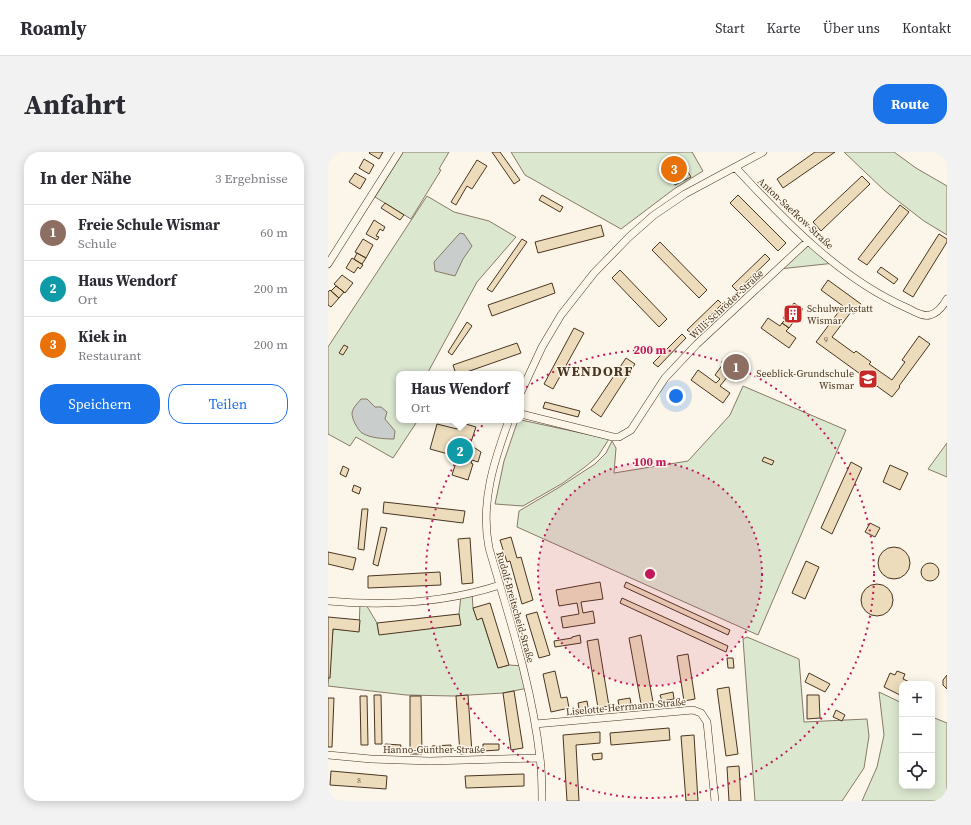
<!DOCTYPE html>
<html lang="de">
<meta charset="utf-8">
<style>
body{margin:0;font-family:"Source Serif 4",serif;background:#f2f2f3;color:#2b2b33}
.controls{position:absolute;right:12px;bottom:12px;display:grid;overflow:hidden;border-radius:8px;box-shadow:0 2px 10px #0003}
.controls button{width:36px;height:36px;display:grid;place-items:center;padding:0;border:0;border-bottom:1px solid #e1e1e2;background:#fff;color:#2b2b33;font:20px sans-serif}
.you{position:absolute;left:348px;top:244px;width:14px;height:14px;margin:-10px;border:3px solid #fff;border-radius:50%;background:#1a73e8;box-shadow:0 0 0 6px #1a73e833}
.badge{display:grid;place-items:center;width:26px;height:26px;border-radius:50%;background:#1a73e8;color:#fff;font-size:13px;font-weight:700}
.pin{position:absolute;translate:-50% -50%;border:2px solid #fff;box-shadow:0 1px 4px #0006}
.popup{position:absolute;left:68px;top:219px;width:128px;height:52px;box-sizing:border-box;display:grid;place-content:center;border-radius:8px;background:#fff;filter:drop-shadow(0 1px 3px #0005);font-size:13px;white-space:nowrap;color:#7c7c81}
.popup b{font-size:15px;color:#2b2b33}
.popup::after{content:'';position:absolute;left:50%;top:100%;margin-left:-8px;border:8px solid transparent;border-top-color:#fff}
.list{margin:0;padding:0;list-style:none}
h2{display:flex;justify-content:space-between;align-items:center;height:52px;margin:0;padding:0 16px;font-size:17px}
h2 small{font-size:13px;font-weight:400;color:#7c7c81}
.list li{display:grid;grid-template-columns:26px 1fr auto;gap:12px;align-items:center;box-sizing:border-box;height:56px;padding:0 16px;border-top:1px solid #e1e1e2}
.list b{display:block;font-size:15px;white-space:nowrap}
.list p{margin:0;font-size:13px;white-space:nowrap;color:#7c7c81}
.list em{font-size:13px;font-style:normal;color:#7c7c81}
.actions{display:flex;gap:8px;padding:12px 16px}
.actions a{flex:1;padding:9px 0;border:1px solid #1a73e8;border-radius:16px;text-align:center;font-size:14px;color:#1a73e8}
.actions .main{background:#1a73e8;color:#fff}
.icon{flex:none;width:22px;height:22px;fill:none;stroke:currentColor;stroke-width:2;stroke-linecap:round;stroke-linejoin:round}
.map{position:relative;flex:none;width:619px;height:649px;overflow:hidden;border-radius:16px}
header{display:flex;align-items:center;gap:24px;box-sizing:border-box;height:56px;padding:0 20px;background:#fff;border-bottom:1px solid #e1e1e2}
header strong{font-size:19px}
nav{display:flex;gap:22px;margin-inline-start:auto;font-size:14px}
.intro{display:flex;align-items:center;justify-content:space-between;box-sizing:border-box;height:96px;padding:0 24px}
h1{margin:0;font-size:28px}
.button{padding:10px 18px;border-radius:16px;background:#1a73e8;color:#fff;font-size:14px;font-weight:700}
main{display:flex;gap:24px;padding:0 24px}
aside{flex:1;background:#fff;border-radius:16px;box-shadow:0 2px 10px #0003}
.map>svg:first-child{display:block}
</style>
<header>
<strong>Roamly</strong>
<nav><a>Start</a><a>Karte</a><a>Über uns</a><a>Kontakt</a></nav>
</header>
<div class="intro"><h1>Anfahrt</h1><a class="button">Route</a></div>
<main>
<aside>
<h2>In der Nähe<small>3 Ergebnisse</small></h2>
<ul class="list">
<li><span class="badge" style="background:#8d6e63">1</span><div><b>Freie Schule Wismar</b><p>Schule</p></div><em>60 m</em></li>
<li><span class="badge" style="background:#0f9aa8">2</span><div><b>Haus Wendorf</b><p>Ort</p></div><em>200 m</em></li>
<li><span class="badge" style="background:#e8710a">3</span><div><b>Kiek in</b><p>Restaurant</p></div><em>200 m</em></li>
</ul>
<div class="actions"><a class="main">Speichern</a><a>Teilen</a></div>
</aside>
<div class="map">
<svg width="619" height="649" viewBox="0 0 619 649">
<rect width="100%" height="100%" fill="#fbf6e9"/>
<path fill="#dce7d0" stroke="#887966" d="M75,0H121L111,17L113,18L83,67L47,45Z
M183,0H364L375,19L346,37L293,77L197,23Z
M516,0H566L588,16L619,34V83L596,69L557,39Z
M99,44L126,60L161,69L188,85L149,130L99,222H71V268H90L65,306L28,285L22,294L0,282V195Z
M480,89L507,111L451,117Z
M415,234L518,278L430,483L189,375L191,359L230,336L267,312L278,301L284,289L288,296L286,321L360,309L402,263Z
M190,268H193L281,287L270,304L257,315L235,331L195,354L167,352L176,309Z
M619,291V325L600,317Z
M144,440L145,456L149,467L154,466L170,516L181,513L195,514L200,536L175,541L125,544L78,543L0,534L5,477L31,479L32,451H37L49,471L51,482L132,473L131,462L133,443Z
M419,485L471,507L476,570L539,567L541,584L536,616L514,649H427L415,487Z
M551,540L574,551V634H604V565L619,571V649H534L549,615L556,583Z"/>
<path fill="#c9cecd" stroke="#887966" d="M132,81L136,82L144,94L135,107L127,124L107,119L106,110Z
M33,247H39L47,255H53L59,260L57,267L67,279L66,287C56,287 42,286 34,281C29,277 24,267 24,261C25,255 30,251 33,247Z"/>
<path fill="#ecdcbc" stroke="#4a3520" d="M42,0H55L51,7L41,1Z
M164,0H172L192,28L186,32Z
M487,0H507L455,36L449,27Z
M350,3L363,25L347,33L341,23L346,20L340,9Z
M36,7L46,13L41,22L31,16Z
M149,8L159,14L144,37L139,34L128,53L123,50Z
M27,21L38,27L32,37L21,30Z
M534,24L542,32L493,79L485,70Z
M214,43L235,55L232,60L211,48Z
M410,43L458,91L450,99L402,51Z
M57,51L76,63L72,68L53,56Z
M572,53L581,60L539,113L530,107Z
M46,68L57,75L55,79L52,77L48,84L51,85L49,88L38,82Z
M273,73L276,84L210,101L207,90Z
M611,82L619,87V90L585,145L575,139Z
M35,87L45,93L38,106L27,100Z
M194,87L199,90L164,140L159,137Z
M332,90L379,138L371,146L324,98Z
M29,101L38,106L34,112L26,107Z
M437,102L442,107L409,139L404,134Z
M24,106L35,113L32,117L30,115L26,121L18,116Z
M553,115L570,127L566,132L549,120Z
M292,118L339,167L331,175L284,126Z
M14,123L25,131L17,141L6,132Z
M500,128L533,152L526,162L523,160L504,185L526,201L528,199L543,210L541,212L564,228L577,210L574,208L591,184L602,192L571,234L572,235L564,245L488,190L515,154L493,138Z
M224,131L227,141L164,164L160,153Z
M8,134L16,140L11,146L3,139Z
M2,138L11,146L3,155L0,153V140Z
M390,148L394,152L364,182L359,178Z
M466,151L475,157L461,176L454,171L457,168L455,166Z
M440,166L452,174L454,171L461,176L458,179L468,186L461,196L433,176Z
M139,170L144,174L124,203L120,200Z
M246,176L256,181L225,237L216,232Z
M354,182L358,186L330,215L325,211Z
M189,191L193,201L133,222H128L125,213Z
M16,193L20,195L15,203L11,201Z
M298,206L307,212L273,265L263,258Z
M395,212L404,219L392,234L402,241L395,251L363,228L370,218L388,231L392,227L387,223Z
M217,250L252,259L250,265L215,256Z
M131,270L148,275L143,290H141L140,293L147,296L153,300L150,310L144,308L143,311L145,312L140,328L124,323L129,307H131V305L102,297L109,272L129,277Z
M436,305L446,309L444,313L434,309Z
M523,310L534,316L504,382L493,376Z
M562,313L580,321L572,338L555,330Z
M15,314L21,317L18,325L12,322Z
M26,333L33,336L31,342L24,339Z
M56,350L137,359L135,371L55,361Z
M34,357H40L36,398L30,397Z
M542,371L552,376L547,385L537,380Z
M53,375L59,376L50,414L45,412Z
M183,385L189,406L193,405L205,448L194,452L182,409L179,410L172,388Z
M142,386L145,431L134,432L130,387Z
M550 411a16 16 0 1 1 32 0a16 16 0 1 1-32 0Z
M0,400L28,406L25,418L0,412Z
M478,409L491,415L477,447L464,441Z
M593 420a9 9 0 1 1 18 0a9 9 0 1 1-18 0Z
M112,420L113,433L40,436V424Z
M272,430L275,447L253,450L255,461L265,459L267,471L235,476L233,465L251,462L249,451L231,454L228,438Z
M298,430L402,478L400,483L296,435Z
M533 448a16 16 0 1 1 32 0a16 16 0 1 1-32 0Z
M294,446L400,494L398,500L292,451Z
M162,451L181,513L170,516L154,466L149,468L145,456Z
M209,460L222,503L211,506L198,463Z
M131,462L133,473L51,483L49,471Z
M0,465L32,468L31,480L5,477L2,526H0Z
M252,483L253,491L227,495L226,489L244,486V485Z
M313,483L325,550L313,552L301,486Z
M270,487L281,554L270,556L259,489Z
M360,502L367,547L356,549L349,504Z
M399,506H405L406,516H400Z
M227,519L233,546L239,545L241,556L223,560L215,522Z
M569,519L577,522L575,527L586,532H574V544L556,535L562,521L567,523Z
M481,521L502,532L497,540L477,530Z
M619,523V537L615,533V528Z
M401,535L410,602L398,604L389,537Z
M186,539L195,596L183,598L175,541Z
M345,540L346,547L334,549L332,543Z
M46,543H53L54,592H47Z
M140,543L144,601L132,602L128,544Z
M479,543H491L492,566L479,567Z
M32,544H39L40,593H33Z
M82,544H93L94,602H82Z
M0,546H6L4,595H0Z
M302,546L303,552L291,554L290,548Z
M259,549L260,555L251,557L250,551Z
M508,558L517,563L514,569L505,565Z
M341,576L342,588L283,593L282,581Z
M272,580V591L248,593L251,649H239L235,583Z
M366,583L370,649H358L353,584Z
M57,592L73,593L72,599L57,598Z
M155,592H171V598L155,599Z
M123,593V600H105L104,594Z
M274,601V607L265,608L264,602Z
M411,614L413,649H401L399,615Z
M3,619L59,624L58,637L2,633Z
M196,622V634L138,636L137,624Z"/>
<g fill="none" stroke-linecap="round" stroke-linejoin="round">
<defs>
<path id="minor" d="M407,15C457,69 511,126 579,156C586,159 594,165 602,163C610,161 615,154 619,147
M0,112L71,0
M193,240L214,195L233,163L266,121L301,85L326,63L357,42L435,0
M193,262L285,285H291L303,278L337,226L369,192L480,89
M181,268C166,309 152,351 161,396C181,465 204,534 212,606C214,620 214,635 214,649
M0,449C57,454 117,451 172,433
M207,572L365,558L373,561L379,570L387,649
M0,603L43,607L102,609L212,606"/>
</defs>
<use href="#minor" stroke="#4a3520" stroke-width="8"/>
<use href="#minor" stroke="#fbf6e9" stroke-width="7"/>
</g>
<circle cx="322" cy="422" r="112" fill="#c2185b" fill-opacity=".12"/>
<g fill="none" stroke="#c2185b" stroke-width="2" stroke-dasharray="2 4">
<circle cx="322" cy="422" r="112"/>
<circle cx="322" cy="422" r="224"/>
</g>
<defs>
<symbol id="building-square" viewBox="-11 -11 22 22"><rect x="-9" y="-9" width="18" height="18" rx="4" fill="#c62828" stroke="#fbf6e9"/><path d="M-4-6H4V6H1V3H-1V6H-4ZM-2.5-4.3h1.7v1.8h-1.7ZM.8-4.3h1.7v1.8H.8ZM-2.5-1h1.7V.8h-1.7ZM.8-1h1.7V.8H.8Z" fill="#fff"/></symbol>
<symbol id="school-square" viewBox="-11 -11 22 22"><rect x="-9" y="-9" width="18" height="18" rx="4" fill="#c62828" stroke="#fbf6e9"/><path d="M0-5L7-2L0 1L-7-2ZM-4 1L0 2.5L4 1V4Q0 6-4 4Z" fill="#fff"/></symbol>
</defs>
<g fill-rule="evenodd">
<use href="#building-square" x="454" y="151" width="22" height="22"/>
<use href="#school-square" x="529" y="216" width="22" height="22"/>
</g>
<g text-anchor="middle" stroke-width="3" stroke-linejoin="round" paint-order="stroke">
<g font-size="8" fill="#725f47">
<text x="498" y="190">9</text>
<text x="31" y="631">8</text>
</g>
<g font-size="10" fill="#4a3520" stroke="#fbf6e9">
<text transform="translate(468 61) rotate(43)" y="4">Anton-Saefkow-Straße</text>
<text transform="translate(398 152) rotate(-43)" y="4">Willi-Schröder-Straße</text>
<text transform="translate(188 455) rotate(74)" y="4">Rudolf-Breitscheid-Straße</text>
<text transform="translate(298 554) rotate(-5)" y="4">Liselotte-Herrmann-Straße</text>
<text x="106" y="601">Hanno-Günther-Straße</text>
</g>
<g font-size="10" fill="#4a3520" stroke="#fbf6e9" text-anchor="start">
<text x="479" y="160">Schulwerkstatt<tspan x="479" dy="12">Wismar</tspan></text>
<text x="526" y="225" text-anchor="end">Seeblick-Grundschule<tspan x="526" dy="12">Wismar</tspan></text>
</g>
<g font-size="14" font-weight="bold" letter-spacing="1" fill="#4a3520" stroke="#fbf6e9">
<text x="267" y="224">WENDORF</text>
</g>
</g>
<circle cx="322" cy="422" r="6" fill="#c2185b" stroke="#fbf6e9" stroke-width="2"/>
<g font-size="12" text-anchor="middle" font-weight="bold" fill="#c2185b" stroke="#fbf6e9" stroke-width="3" stroke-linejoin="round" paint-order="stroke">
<text x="322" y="202">200 m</text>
<text x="322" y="314">100 m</text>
</g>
</svg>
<div class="controls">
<button>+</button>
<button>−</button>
<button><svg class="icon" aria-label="locate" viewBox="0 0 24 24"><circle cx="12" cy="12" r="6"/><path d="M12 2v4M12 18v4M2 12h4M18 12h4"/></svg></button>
</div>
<div class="you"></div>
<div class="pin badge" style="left:408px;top:215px;background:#8d6e63">1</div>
<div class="pin badge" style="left:132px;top:299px;background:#0f9aa8">2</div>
<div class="popup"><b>Haus Wendorf</b>Ort</div>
<div class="pin badge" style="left:346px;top:17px;background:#e8710a">3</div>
</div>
</main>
